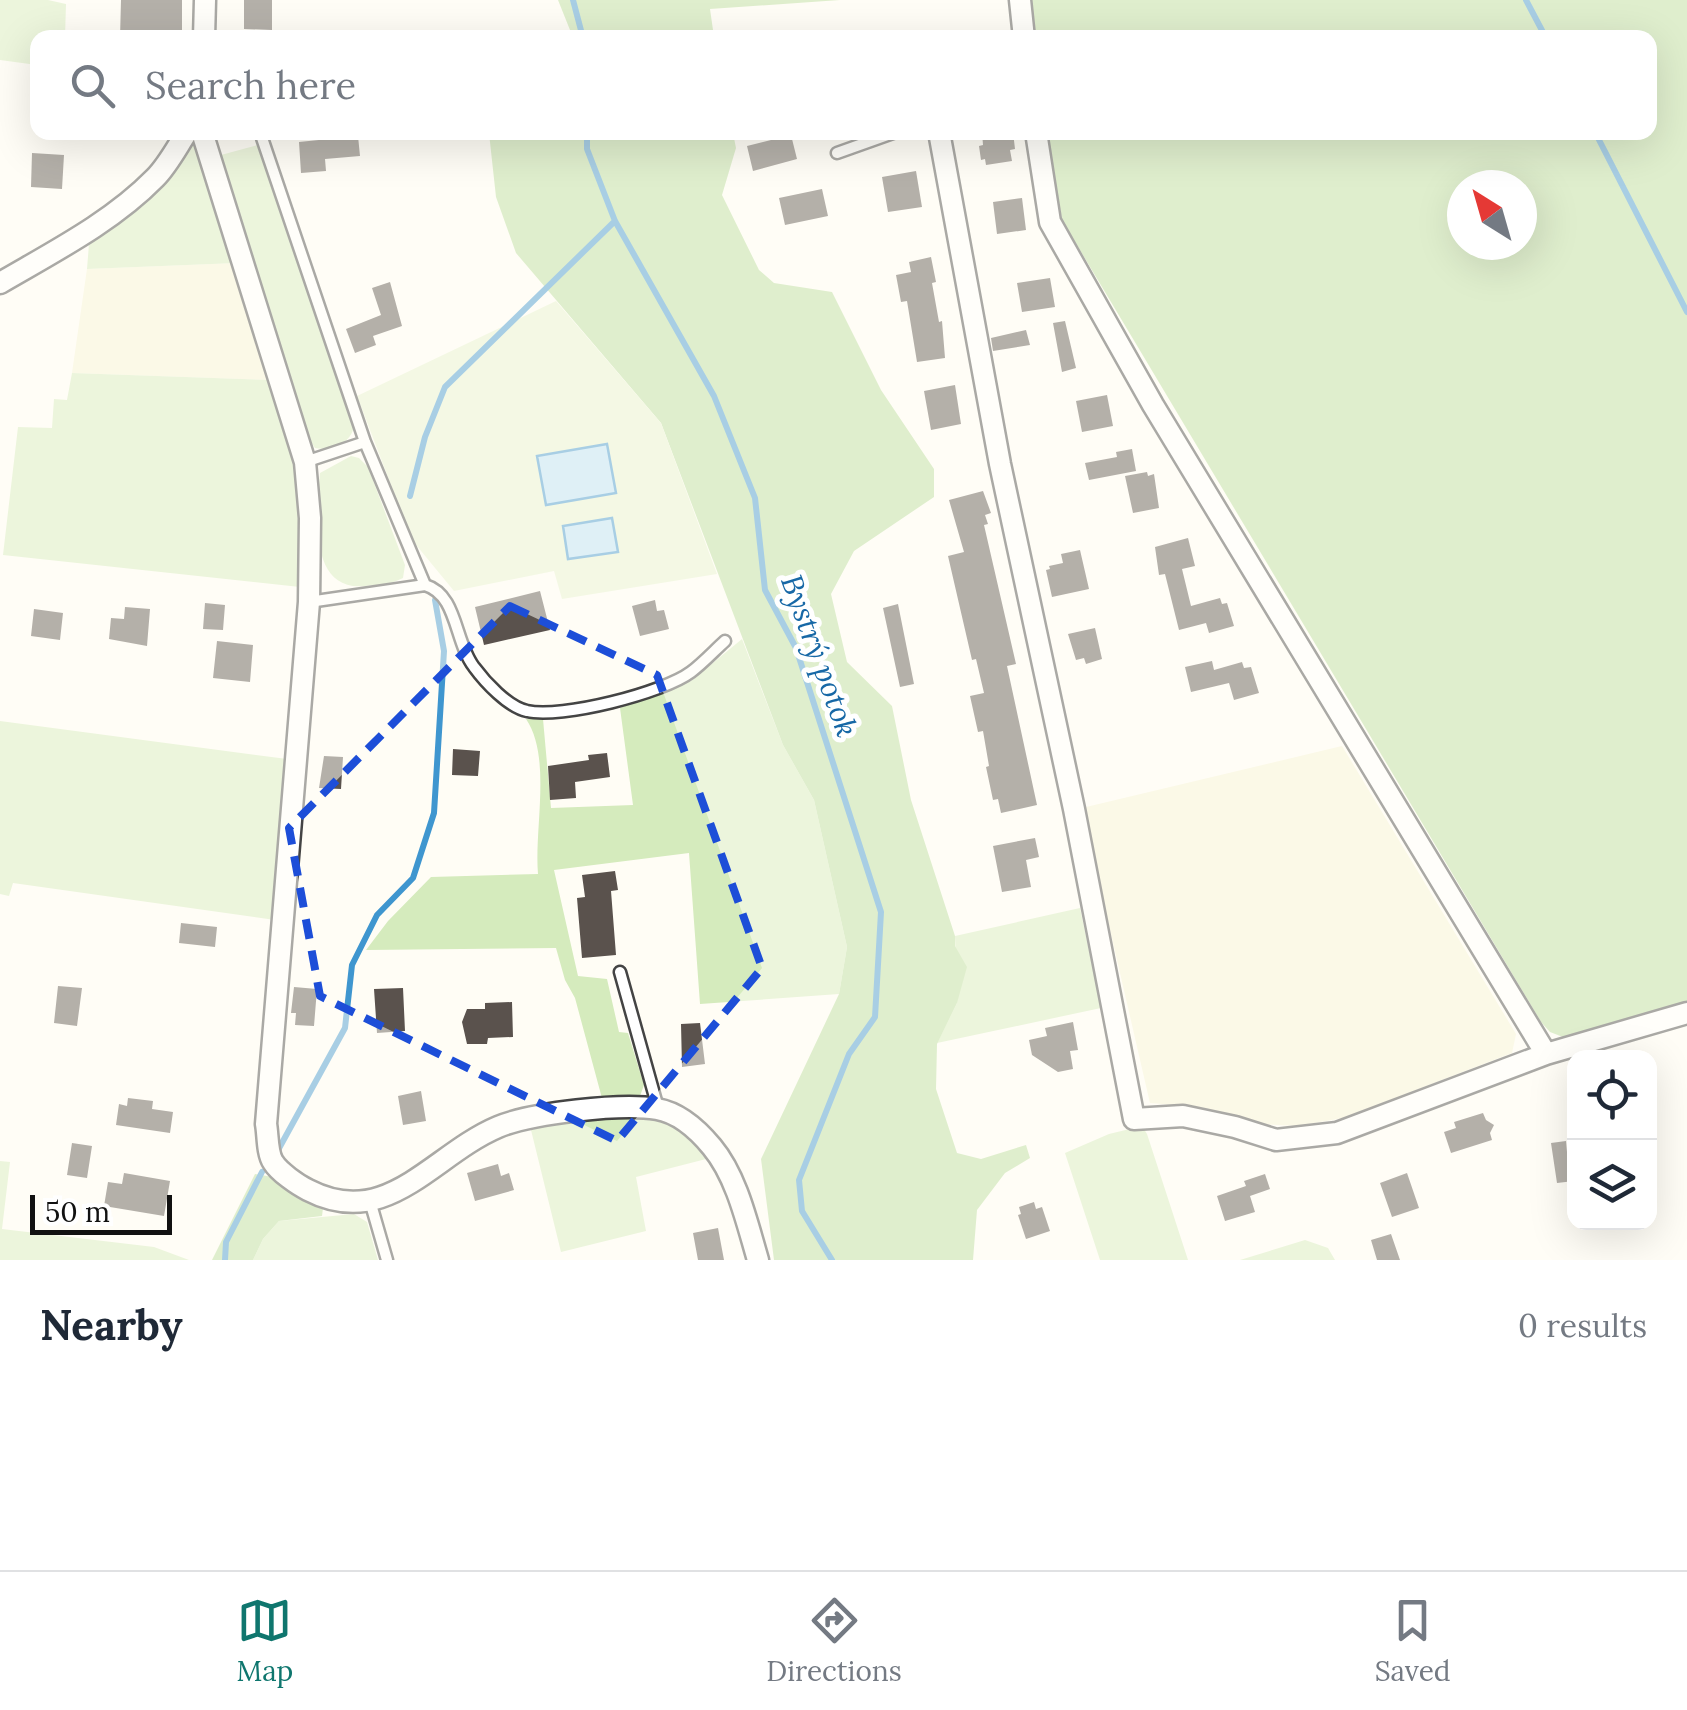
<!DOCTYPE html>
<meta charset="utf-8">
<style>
body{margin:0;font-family:Lora,serif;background:#f6f6f7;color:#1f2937}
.controls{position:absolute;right:30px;bottom:30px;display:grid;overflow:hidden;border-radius:20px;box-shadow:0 10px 40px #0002}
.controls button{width:90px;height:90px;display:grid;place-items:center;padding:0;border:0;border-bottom:2px solid #e0e1e3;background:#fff;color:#1f2937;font:50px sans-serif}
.compass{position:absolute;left:1447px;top:170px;width:90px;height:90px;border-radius:50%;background:#fff;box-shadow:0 10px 40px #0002;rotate:323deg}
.scale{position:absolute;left:30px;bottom:25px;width:142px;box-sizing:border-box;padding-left:10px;border:5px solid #111;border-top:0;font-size:28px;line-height:35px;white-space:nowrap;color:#111;-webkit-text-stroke:8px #fff;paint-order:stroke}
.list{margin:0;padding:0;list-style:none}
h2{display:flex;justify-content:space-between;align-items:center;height:130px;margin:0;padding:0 40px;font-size:42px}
h2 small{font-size:32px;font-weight:400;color:#747a83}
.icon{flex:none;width:55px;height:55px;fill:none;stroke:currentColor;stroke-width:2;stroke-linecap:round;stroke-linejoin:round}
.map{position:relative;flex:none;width:1687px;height:1260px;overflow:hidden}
.search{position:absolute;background:#fff;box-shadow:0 10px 40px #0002;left:30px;right:30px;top:30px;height:110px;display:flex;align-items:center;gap:25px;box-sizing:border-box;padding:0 35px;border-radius:20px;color:#747a83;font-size:38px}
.sheet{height:310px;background:#fff}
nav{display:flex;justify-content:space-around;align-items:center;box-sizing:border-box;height:140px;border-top:2px solid #e0e1e3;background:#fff;font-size:28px;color:#747a83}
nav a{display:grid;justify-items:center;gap:5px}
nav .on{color:#0f766e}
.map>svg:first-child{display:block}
</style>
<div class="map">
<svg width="1687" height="1260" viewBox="0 0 1687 1260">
<rect width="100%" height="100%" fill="#fffdf5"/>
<path fill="#f6f3d4" d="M237,263L271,380L72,373L87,269Z
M1342,746L1516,1034L1512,1053L1343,1118L1297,1126L1258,1124L1201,1107L1150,1103L1082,808Z"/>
<path fill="#d5ebbd" d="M0,0H48L66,4L65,37L38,38L37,65L0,60Z
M190,145L200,146L237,263L87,269L89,244C131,219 166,189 190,145Z
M258,145L354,426C351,444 331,451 315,448L305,433L221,155Z
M72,373L271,380L295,462L300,495V587L3,555L18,427L52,428L54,399L67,400Z
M351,456L359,458L368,467L405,565L403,578C391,584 379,585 365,586C307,592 317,511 320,473Z
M742,639L783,745L814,800L847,947L839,994L700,1004L689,853L554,870L578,976L607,979L619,1032L628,1033L644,1085L640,1096L603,1102L575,998L565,980L556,948L366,950L388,921L431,877L538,874C534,829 552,757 526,719H543L551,808L633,805L620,708L691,681Z
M0,721L287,759L275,920L13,883L9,896L0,894Z
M1080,908L1101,1008L937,1043L957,1003L955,936Z
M637,1114C668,1121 688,1134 710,1158L636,1177L646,1231L561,1252L531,1130L561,1122Z
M1142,1126L1147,1134L1188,1260H1100L1065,1153L1109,1134Z
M0,1161L10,1162L2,1229L154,1247L189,1260H0Z
M354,1214L367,1222L378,1260H253L263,1239L279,1221Z
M1305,1240L1328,1248L1335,1260H1240Z"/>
<path fill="#b9dc9c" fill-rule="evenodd" d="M558,0H840L710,9L714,37H549L570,30Z
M1028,0H1687V1003L1563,1037L1550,1032L1541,1022L1062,220L1047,133L1650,132V38L1032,37ZM1462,185H1522V245H1462Z
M489,133H733L736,148L722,195L759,270L774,283L832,292L881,390L934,469V497L854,551L831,594L847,662L892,706L911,800L955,936V946L967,967L957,1003L937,1044L936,1089L957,1153L981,1159L1026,1145L1030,1158L1005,1173L977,1210L973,1260H774L761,1159L839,994L847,947L814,800L783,745L661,423L516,253L496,197Z
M255,1174L273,1177L323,1208L322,1216L279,1221L263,1239L253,1260H212Z"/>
<path fill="#e6f2cf" d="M556,301L661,423L717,574L562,599L554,571L454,591L412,540L357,396Z"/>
<path fill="#b9e0f7" stroke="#3f96cf" stroke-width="2.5" d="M607,444L616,493L546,505L537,456Z
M612,518L618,552L568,559L563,526Z"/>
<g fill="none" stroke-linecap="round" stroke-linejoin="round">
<path stroke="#3f96cf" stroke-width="6" d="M573,0L583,38
M1526,0L1546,38
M587,132V149L615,221L714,396L755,498L765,590L796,648L881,912L875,1017L849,1054L799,1180L802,1211L832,1260
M1595,132L1687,312
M410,496L425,437L445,387L615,221
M277,1152L345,1028L352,965L377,915L413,878L434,813L444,651L435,600
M225,1260L226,1242L262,1172"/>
</g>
<path fill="#5a524d" d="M121,0H182V38H120Z
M244,0H272V30L244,29Z
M982,132H1013L1015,149L1010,150L1012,161L986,165L985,159L981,160L979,146L983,145Z
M791,135L797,159L753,171L747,146Z
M358,136L360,156L325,159L326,171L301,173L299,142Z
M32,153L64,155L62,189L31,187Z
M916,171L922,207L888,212L882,177Z
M822,189L828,216L785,225L779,198Z
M1022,198L1026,230L997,234L993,202Z
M931,257L936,282L932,283L939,322L942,321L945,358L917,362L907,301L901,302L896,275L911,272L909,262Z
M1050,278L1055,307L1022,312L1017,283Z
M390,282L402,326L373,336L376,345L355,353L346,329L381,315L372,288Z
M1065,321L1076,368L1062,372L1053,323Z
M1026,330L1030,345L993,351L991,338Z
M955,385L961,424L931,430L924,391Z
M1107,395L1113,426L1082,432L1076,401Z
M1132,449L1136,471L1089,480L1085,463L1117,457L1116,452Z
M1147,472L1148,476L1154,474L1159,508L1133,513L1125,476Z
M983,491L991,513L985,515L988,524L984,525L1016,664L1007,666L1037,805L1001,813L998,799L993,800L986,767L989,766L983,731L978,732L970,696L984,693L976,659L972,660L948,556L964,552L949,500Z
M1188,538L1195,566L1182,569L1191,606L1220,598L1222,604L1227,603L1234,626L1209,633L1206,623L1179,630L1165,574L1159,575L1155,547Z
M1080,550L1089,589L1052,597L1046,570L1050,569L1049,566L1063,563L1061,554Z
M540,591L550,630L484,645L475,607Z
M655,600L657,611L664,610L669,629L640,636L632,606Z
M205,603L225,605L223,630L203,629Z
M898,604L914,684L900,687L883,608Z
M125,607L150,609L147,646L109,639L111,618L124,619Z
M34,609L63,613L60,640L31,636Z
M1095,628L1102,659L1086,664L1084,658L1076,660L1068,634Z
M217,641L253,645L250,682L213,678Z
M1212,661L1214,670L1242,662L1244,668L1251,667L1259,693L1234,700L1229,683L1191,692L1185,667Z
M453,749L480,751L478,776L452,775Z
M607,753L610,777L575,782L576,798L550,800L548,766L589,760L588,755Z
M324,756L343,757L341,789L319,788Z
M1035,838L1039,857L1026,860L1031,887L1002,892L993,846Z
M615,871L618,890L611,891L616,955L582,958L577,898L585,897L582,875Z
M181,923L217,927L215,947L179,943Z
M58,986L82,988L77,1026L54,1023Z
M294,987L317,989L314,1026L295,1025L296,1013H291Z
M403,988L405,1031L377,1033L374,989Z
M512,1002L513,1037L488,1038L487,1044H467L462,1022L467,1009H485V1003Z
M1073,1022L1078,1050L1070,1051L1073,1069L1058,1072L1032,1055L1029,1040L1047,1036L1045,1028Z
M700,1023L705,1064L682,1067L681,1024Z
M421,1091L426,1121L403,1125L398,1096Z
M128,1098L153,1101L152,1109L173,1112L170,1133L116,1125L119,1104L127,1106Z
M1483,1113L1486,1120L1494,1125L1490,1133L1492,1140L1451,1153L1444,1132L1456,1128L1454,1122Z
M1566,1141L1567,1152L1574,1151V1181L1557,1183L1551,1143Z
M72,1143L92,1146L87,1178L67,1175Z
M498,1164L501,1176L509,1173L514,1190L475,1201L467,1173Z
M124,1173L170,1181L164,1216L104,1206L108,1182L122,1184Z
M1407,1173L1419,1208L1392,1217L1380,1183Z
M1265,1174L1270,1189L1250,1196L1255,1212L1225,1221L1217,1196L1246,1186L1244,1181Z
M1034,1202L1036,1209L1042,1207L1050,1231L1026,1239L1018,1215L1021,1214L1019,1207Z
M718,1228L724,1260H698L693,1233Z
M1391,1234L1400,1260H1377L1371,1240Z"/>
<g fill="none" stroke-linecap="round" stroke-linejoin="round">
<defs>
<path id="service" d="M260,132L365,442L425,585
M837,153L896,132
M305,462L365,442
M309,602L425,585C458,595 454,641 474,667C485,682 508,707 527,711C561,719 663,693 691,672C703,663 714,651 725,641
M620,972L658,1108
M370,1201L387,1260"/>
<path id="minor" d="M1020,0L1024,38
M204,38L205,0
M202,132L305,462L310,518L309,602L266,1124C268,1134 267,1153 273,1162C279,1172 298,1185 308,1190C387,1231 432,1155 498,1127C531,1113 622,1103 657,1109C680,1113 698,1130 712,1147C737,1177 747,1223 758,1260
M939,132L1000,464L1074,809L1134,1119L1183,1116L1235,1127L1276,1140L1337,1133L1546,1054
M1036,132L1050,222L1153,405L1546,1054L1687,1013
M0,283C53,252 112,222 155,178C168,165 177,147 187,132"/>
</defs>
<use href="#service" stroke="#444" stroke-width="15"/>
<use href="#minor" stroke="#444" stroke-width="25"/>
<use href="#service" stroke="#fff" stroke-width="10"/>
<use href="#minor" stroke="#fff" stroke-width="20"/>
</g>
<path d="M0 0H1687V1260H0ZM510,606L657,675L762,968L617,1141L320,996L289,828Z" fill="#fffdf5" fill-opacity=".55" fill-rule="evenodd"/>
<path fill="none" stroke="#1d4ed8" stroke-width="8" stroke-dasharray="20 12" stroke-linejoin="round" d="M510,606L657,675L762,968L617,1141L320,996L289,828Z"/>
<g text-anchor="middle" stroke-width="10" stroke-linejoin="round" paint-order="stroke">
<g font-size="30" font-style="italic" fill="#1768a6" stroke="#fff">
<text transform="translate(819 656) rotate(70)" y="10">Bystrý potok</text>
</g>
</g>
</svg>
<div class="controls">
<button><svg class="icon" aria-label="locate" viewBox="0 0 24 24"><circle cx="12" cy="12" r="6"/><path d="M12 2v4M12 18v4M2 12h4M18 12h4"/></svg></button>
<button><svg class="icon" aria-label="layers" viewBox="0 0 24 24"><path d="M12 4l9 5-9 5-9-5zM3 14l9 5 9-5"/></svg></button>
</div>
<svg class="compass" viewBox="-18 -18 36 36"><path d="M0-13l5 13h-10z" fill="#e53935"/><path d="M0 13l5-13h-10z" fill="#747a83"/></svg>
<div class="scale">50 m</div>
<div class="search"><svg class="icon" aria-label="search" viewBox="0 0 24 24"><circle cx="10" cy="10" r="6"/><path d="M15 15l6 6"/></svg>Search here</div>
</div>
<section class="sheet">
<h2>Nearby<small>0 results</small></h2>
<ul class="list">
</ul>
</section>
<nav>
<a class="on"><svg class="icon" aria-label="map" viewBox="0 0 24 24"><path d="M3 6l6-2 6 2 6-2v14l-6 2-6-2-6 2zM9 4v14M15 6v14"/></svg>Map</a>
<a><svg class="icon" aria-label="directions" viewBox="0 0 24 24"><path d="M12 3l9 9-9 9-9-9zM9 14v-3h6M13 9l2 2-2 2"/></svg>Directions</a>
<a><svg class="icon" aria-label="saved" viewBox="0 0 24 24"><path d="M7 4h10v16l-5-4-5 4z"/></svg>Saved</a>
</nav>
